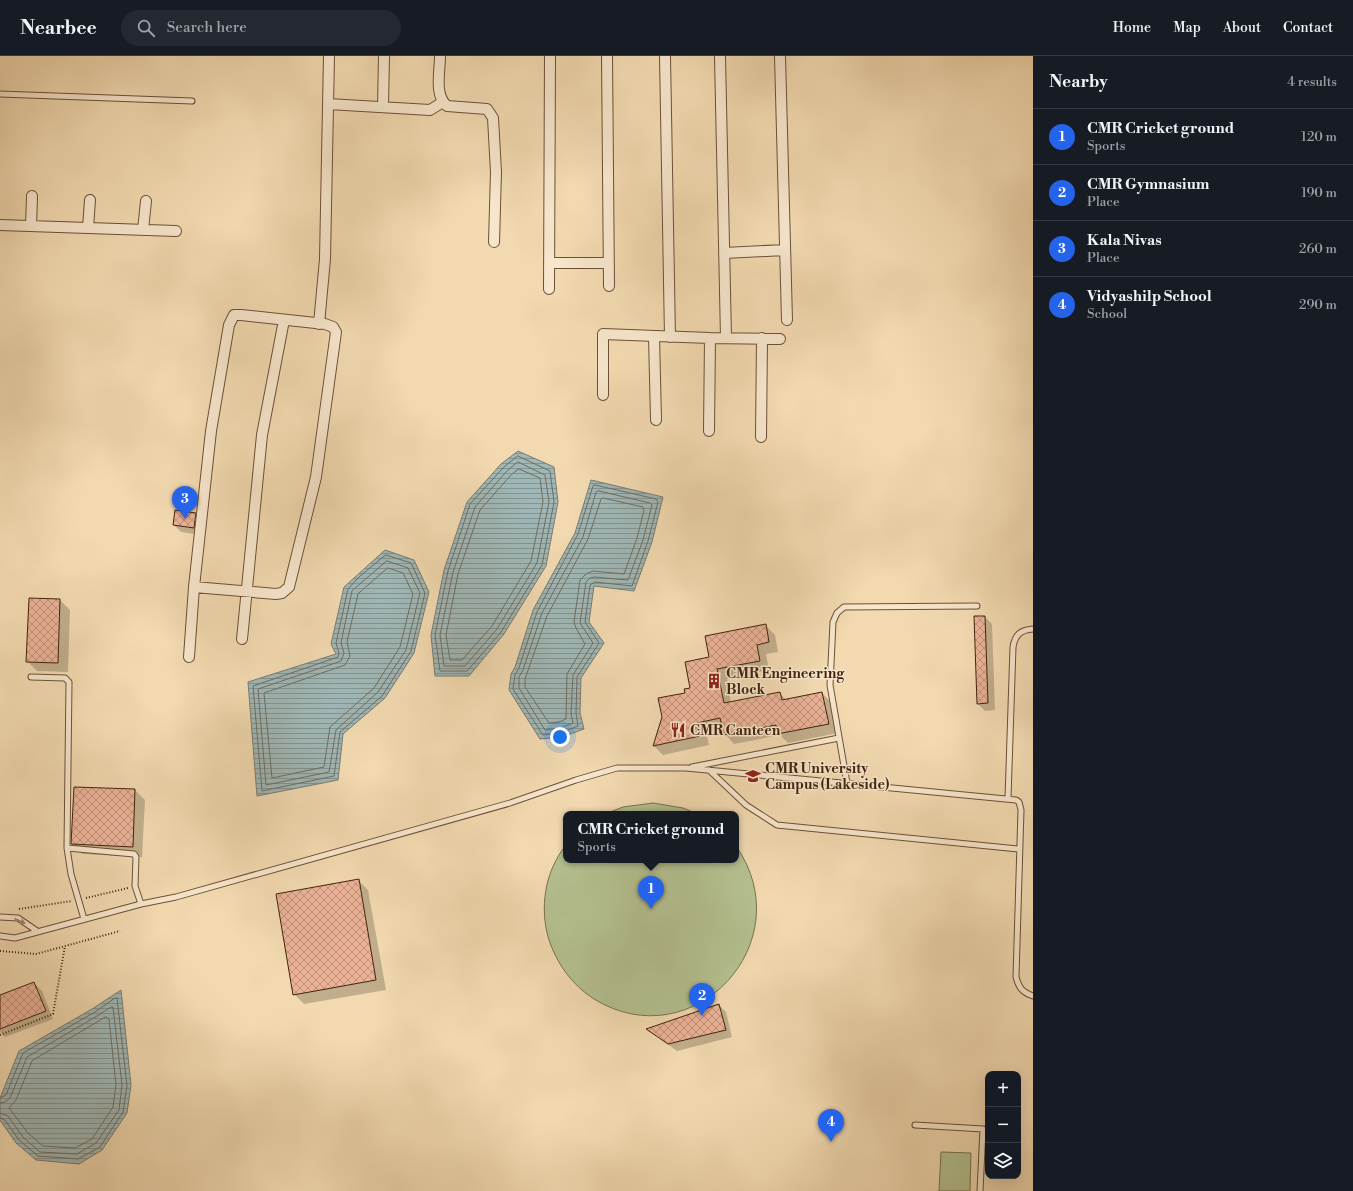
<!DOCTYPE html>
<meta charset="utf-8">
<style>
body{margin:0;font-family:"Libre Bodoni",serif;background:#242831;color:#f1f3f6}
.controls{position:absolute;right:12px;bottom:12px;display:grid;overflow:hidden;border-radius:8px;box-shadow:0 4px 16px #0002}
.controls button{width:36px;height:36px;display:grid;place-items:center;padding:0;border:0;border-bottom:1px solid #363941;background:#171b24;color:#f1f3f6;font:20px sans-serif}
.you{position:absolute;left:560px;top:681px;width:14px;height:14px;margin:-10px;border:3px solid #fff;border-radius:50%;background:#1a73e8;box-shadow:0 0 0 6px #1a73e833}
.badge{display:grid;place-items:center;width:26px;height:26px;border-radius:50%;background:#2563eb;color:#fff;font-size:13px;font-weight:700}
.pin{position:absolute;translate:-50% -33px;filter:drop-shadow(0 1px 2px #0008)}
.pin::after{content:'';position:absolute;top:21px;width:14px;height:12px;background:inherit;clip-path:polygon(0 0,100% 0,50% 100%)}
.popup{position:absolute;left:563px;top:755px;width:176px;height:52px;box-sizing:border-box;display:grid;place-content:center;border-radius:8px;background:#171b24;filter:drop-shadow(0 1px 3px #0005);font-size:13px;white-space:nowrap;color:#9ea1a6}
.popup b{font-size:15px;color:#f1f3f6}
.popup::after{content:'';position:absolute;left:50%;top:100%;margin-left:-8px;border:8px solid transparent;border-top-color:#171b24}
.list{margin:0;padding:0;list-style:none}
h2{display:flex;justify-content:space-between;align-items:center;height:52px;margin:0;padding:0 16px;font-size:17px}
h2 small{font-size:13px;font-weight:400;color:#9ea1a6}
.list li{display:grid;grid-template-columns:26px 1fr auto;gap:12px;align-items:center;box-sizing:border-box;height:56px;padding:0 16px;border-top:1px solid #363941}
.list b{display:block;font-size:15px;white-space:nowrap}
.list p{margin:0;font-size:13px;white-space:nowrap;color:#9ea1a6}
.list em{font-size:13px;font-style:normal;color:#9ea1a6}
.icon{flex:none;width:22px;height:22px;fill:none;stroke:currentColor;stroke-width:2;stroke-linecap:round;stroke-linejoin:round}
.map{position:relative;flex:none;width:1033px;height:1135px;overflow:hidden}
header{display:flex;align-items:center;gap:24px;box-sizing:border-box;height:56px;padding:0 20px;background:#171b24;border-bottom:1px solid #363941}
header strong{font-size:19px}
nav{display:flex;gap:22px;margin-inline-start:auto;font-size:14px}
.search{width:280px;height:36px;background:#242831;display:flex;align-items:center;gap:10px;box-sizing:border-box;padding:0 14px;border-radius:22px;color:#9ea1a6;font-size:15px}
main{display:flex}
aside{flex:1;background:#171b24}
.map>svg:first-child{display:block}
</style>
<header>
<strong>Nearbee</strong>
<div class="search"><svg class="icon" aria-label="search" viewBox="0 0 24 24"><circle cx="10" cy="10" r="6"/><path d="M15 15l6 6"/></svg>Search here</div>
<nav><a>Home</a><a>Map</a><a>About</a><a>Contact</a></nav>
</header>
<main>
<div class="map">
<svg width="1033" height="1135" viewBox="0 0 1033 1135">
<defs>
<pattern id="water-rules" width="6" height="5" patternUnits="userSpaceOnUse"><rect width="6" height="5" fill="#9fb7b6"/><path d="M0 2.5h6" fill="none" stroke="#839492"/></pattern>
<pattern id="building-cross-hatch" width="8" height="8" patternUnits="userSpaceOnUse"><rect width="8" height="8" fill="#ebb297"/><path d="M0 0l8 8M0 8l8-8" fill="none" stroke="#c0907a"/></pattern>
</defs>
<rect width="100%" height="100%" fill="#f2d9b0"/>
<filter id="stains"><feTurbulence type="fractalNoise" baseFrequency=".005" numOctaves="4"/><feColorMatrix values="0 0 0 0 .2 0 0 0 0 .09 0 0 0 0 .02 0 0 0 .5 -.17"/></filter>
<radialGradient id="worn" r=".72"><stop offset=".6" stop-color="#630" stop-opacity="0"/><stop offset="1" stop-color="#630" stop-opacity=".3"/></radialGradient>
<path fill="#b4c090" stroke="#7a724e" d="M653,747L683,752L697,758H605L623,751Z
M566,789V804H736V790C803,886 693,1004 594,943C572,929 557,908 549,884C539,852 545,815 566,789Z
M941,1096L971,1097L970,1135H939Z"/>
<path fill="url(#water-rules)" stroke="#797c72" d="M518,395L554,411L558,446L546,510L504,578L469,620H435L431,579L444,514L467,446L501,408Z
M591,424L663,441L652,486L634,535L594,530L589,566L604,587L581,622L580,657L584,673L562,681L540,683L509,634L511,618L515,611L533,554L575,477Z
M385,494L414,504L429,536L414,597L385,642L343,678L338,724L257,740L248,626L336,598L331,588L344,531Z
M121,934L131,1029L127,1057L102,1094L79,1108L36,1104L16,1087L0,1064V1042L19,995L92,953Z"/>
<path fill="#0003" d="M195,458L202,466L201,479L181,476L174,469Z
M60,544L70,554L68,616L37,615L27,605Z
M975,561H985L992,568L995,654L985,655L978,648Z
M765,569L775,579L778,596L766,598L769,614L727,623L731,647L780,637L786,644L822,637L832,647L838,677L788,687L780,679L734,688L725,678L724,673L706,676L709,689L663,699L654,690L711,602Z
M135,734L145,744L142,801L82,798L72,788Z
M358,824L368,834L386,934L304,948L294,938Z
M34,927L42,935L53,963L5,981L0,976V941Z
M719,949L726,956L732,981L677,995L648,973Z"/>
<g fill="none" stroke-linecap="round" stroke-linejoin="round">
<path stroke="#706d62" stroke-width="1" d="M518,400L550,415L554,446L542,509L501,576L467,615H440L435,579L448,515L470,448L504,411Z
M518,406L545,419L549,446L537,507L497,573L465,610H444L440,579L453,516L475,451L507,415Z
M519,413L540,422L543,446L531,505L492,570L462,604H450L446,579L458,518L480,454L511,419Z
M595,429L656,443L658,446L648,485L632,530L595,526L590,529L585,566L599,587L577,621L576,657L578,670L561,677L543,679L513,633L515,619L519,612L537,556L578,478L593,430Z
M599,435L650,447L652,449L643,484L628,524L594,521L590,522L586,526L580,567L593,587L573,619L571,657L573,667L560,672L545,674L519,632V621L523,614L542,557L583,481L596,436Z
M603,442L643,451L644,454L637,482L624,518L593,515L586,518L580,524L574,566L576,572L585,588L567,618L566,663L559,666L549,667L525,631V623L547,560L588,483L601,443Z
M386,499L411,507L425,537L411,595L382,640L340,676L334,720L262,735L253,630L338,601L339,597L336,587L348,533L359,521Z
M387,505L408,512L420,537L406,594L378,636L336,674L329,716L266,729L258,633L341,605L344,597L341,587L352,535Z
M388,512L403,517L413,538L400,591L374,632L330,671L324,711L272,722L264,637L345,609L350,600L347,586L358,538Z
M106,961L109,963L116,1029L113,1051L92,1083L75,1092L43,1090L28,1077L9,1052L16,1044L32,1005Z
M0,1042L6,1039L23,997L95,956L115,942H117L127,1030L123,1056L100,1091L78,1103L38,1100L19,1084L5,1064L0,1062
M0,1047L5,1046L10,1042L27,1001L97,960L111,951H113L122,1029L119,1054L96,1087L77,1098L40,1096L23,1081L8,1060L0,1057"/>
</g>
<path fill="url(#building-cross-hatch)" stroke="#40230d" d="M175,454L196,457L194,472L173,469Z
M29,542L60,543L58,607L26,606Z
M974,560H985L988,647L977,648Z
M766,568L769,586L757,589L760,605L717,613L724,647L780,636L782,644L822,636L829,668L777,678L776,669L724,679L720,662L697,667L700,680L653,690L662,661L658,642L685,637L684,633L690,632L685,606L709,601L705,580Z
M74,731L135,733L133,791L71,788Z
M359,823L376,924L293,939L276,838Z
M34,926L46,955L0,973V939Z
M719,948L726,974L668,988L646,973Z"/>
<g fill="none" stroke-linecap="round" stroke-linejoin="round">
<defs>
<path id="lane" d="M0,38L192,45
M31,621L65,622L69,626L67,792L71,818L84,863
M692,711L839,682
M709,714L746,749L777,769L1019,793
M847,727L830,629L833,566L837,557L844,551L977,550
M1008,742L1013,591C1015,579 1020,574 1033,573
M67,792L134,798L136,801L135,830L141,848
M0,861L18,862L37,875
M0,880L15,882L141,848L176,841L510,747L576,724L617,712H686L1016,744L1019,746L1021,754L1016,921C1019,932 1022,936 1033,940
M915,1069L983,1073L980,1135"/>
<path id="street" d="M440,0C440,16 434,39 447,50L487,53L493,62L496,116L494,186
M607,0L609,230
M665,0L670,281
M720,0L726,282
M780,0L787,264
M328,48L430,54L443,46
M383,51L384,0
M0,169L176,175
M31,170L32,140
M88,172L90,144
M143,174L146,145
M724,197L785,194
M549,207H608
M549,233L550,0
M234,259H241L325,268L333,271L336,276L316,421L289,531L282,537L276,538L194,531L211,375L229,269Z
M319,268L325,203L329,0
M654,280L656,364
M603,339V278L710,282L780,283
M709,375L710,282
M761,381L762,282
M242,583L262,379L284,264
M189,601L194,531"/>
</defs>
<use href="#lane" stroke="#6c5036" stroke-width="7"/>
<use href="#street" stroke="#6c5036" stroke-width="12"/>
<path stroke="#40230d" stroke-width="2" stroke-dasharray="1 2" stroke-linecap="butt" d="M86,842L128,832
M19,853L72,845
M0,895L36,898L120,875
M0,979L53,958L65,890"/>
<use href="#lane" stroke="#f7e6cc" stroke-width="5"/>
<use href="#street" stroke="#f7e6cc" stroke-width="10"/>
</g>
<defs><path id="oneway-solid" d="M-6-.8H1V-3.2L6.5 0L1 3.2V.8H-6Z"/></defs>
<use fill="#9c846c" href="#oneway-solid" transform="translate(20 865) rotate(24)"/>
<defs>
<symbol id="building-bare" viewBox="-9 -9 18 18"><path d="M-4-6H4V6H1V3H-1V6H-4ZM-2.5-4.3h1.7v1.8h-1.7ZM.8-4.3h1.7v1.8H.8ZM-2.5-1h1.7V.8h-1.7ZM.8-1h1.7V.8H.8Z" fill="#8f2418" stroke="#f7e6cc" stroke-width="2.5" paint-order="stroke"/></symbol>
<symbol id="restaurant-bare" viewBox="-9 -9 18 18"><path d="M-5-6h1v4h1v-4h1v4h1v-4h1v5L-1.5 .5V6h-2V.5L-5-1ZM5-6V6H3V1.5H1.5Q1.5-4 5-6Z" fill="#8f2418" stroke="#f7e6cc" stroke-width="2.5" paint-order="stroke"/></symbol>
<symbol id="university-bare" viewBox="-9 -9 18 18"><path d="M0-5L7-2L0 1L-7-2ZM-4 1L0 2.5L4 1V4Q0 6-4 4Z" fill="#8f2418" stroke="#f7e6cc" stroke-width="2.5" paint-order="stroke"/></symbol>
</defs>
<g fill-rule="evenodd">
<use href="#building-bare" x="703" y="614" width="22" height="22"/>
<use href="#restaurant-bare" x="667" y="663" width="22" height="22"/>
<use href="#university-bare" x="742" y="709" width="22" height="22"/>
</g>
<g text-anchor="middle" stroke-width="3" stroke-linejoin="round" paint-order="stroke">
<g font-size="14" font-weight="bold" fill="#40230d" stroke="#f7e6cc" text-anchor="start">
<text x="726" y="622">CMR Engineering<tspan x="726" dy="16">Block</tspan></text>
<text x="690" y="679">CMR Canteen</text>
<text x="765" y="717">CMR University<tspan x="765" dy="16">Campus (Lakeside)</tspan></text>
</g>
</g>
<rect width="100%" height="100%" filter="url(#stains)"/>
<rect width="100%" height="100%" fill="url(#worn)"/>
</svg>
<div class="controls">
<button>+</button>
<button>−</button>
<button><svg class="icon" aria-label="layers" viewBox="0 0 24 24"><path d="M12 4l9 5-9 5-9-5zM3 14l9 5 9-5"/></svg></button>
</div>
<div class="you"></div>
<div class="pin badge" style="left:651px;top:853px">1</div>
<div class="popup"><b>CMR Cricket ground</b>Sports</div>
<div class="pin badge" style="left:702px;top:960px">2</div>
<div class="pin badge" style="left:185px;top:463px">3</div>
<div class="pin badge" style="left:831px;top:1086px">4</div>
</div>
<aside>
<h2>Nearby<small>4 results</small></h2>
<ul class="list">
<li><span class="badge">1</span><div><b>CMR Cricket ground</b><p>Sports</p></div><em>120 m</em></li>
<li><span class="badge">2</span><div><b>CMR Gymnasium</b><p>Place</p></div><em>190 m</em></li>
<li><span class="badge">3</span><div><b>Kala Nivas</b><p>Place</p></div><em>260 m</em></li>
<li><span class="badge">4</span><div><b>Vidyashilp School</b><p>School</p></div><em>290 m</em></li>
</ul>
</aside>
</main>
